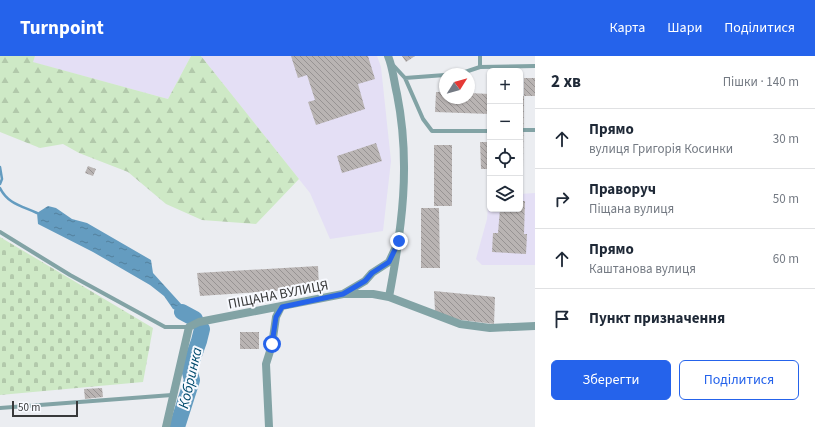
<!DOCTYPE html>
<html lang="uk">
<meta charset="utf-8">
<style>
body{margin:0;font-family:"Source Sans 3",sans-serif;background:#f6f6f7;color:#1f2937}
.controls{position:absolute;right:12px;top:12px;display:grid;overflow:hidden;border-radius:6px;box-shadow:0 1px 3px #0004}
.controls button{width:36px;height:36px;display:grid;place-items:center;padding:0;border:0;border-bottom:1px solid #e0e1e3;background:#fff;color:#1f2937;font:20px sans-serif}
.compass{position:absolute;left:439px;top:12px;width:36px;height:36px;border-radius:50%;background:#fff;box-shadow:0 1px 3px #0004;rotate:53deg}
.scale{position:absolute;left:12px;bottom:10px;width:66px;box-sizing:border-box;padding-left:4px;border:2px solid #38393a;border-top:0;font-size:11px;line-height:14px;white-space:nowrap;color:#38393a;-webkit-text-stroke:3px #f8faff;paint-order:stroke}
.stop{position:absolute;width:12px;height:12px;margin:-9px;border:3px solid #2563eb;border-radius:50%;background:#fff}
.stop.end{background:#2563eb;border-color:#fff;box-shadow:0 1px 4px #0008}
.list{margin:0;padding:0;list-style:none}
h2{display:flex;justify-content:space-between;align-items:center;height:52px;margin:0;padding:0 16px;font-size:17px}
h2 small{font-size:13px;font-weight:400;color:#747a83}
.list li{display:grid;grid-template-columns:26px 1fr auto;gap:12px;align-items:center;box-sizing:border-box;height:60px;padding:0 16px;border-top:1px solid #e0e1e3}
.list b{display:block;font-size:15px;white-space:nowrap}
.list p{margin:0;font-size:13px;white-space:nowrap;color:#747a83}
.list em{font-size:13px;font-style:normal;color:#747a83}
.actions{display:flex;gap:8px;padding:12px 16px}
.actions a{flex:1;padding:9px 0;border:1px solid #2563eb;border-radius:6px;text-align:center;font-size:14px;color:#2563eb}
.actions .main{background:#2563eb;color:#fff}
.icon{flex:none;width:22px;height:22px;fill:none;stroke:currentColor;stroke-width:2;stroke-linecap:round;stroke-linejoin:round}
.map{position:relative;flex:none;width:535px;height:371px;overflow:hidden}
header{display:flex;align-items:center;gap:24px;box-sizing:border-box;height:56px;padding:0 20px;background:#2563eb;color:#fff}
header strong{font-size:19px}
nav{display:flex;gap:22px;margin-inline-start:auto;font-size:14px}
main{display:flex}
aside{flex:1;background:#fff}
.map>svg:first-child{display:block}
</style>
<header>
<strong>Turnpoint</strong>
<nav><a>Карта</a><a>Шари</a><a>Поділитися</a></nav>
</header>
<main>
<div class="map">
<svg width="535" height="371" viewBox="0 0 535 371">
<defs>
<pattern id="forest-firs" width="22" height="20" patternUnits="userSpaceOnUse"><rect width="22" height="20" fill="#cee9c6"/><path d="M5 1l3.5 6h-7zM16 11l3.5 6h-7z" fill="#b2c9ab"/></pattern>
<pattern id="cemetery-stones" width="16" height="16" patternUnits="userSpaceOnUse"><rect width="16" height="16" fill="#cee9c6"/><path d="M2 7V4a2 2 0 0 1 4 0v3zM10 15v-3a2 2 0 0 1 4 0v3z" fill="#b2c9ab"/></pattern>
<pattern id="water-ripples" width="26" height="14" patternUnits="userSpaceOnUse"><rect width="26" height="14" fill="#649cc0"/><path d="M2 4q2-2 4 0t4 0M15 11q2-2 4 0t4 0" fill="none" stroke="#53809d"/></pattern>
<pattern id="building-back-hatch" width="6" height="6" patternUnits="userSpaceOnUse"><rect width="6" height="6" fill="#b9b4b3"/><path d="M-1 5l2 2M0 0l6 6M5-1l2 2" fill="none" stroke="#979393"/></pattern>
</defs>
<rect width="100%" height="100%" fill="#ebedf1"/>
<path fill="#e4dff5" d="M35,0H191L168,43L32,6Z
M201,0H377L381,11L391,105L383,175L330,183L310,137Z
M535,137V209H482L476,203L487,163L489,138L490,153H520V138Z"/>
<path fill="url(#forest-firs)" d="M0,0H35L33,6L168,43L191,0H201L299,123L256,168L202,164L166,148L128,116L79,97L63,88L40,92L0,76Z"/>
<path fill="url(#cemetery-stones)" d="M0,181L153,272L143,326L0,339Z"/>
<path fill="url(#water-ripples)" d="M48,150L56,152L72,163L87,167L151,204L153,217L182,249V256L173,253L164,240L150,229L93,196L38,168L37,157Z"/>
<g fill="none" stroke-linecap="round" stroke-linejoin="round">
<path stroke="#649cc0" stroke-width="2.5" d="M0,111L2,123L0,128
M0,132C8,148 22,150 37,157"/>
<path stroke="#649cc0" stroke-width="16" d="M182,256L195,263
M177,371L192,324L189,313L199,285L202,273"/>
</g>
<path fill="url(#building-back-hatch)" d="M291,0H368L375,23L358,28L365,53L316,69L308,46L315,44L307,19L298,22Z
M402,0H415L406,6Z
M524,22H535V40H524Z
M436,36H445V42H469V37L490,38V58L435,56Z
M520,40H524L523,114H520Z
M480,86H490V113H481Z
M376,87L382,105L342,117L337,100Z
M434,89H452V150H434Z
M88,110L96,113L93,120L85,117Z
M520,145H525L524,178H527L526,198L492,196L493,177H498L500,153H520Z
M421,152H439L440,212H421Z
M318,210L319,232L200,240L197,217Z
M434,235L495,241L494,268L454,263L435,255Z
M240,276H259V293H240Z
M102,332L103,341L85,343L84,333Z"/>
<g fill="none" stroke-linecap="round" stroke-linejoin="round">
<path stroke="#82a3a5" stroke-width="4" d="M393,9L405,22L423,63L432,75H490
M480,11V0
M459,18L480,11L535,10
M405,22L445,19
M523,74H535
M0,176L70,219L165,271H189
M0,352L172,339"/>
<path stroke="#82a3a5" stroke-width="8" d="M388,0C393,12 394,26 397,38C411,108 402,172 389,241
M343,238L365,225L372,217L389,206L395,193
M166,371L189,271L199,266L343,238H373L389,241L460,268L490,272L535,270
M269,371L266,308L272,289L276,261L281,251"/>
</g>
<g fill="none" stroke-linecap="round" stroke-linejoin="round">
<path stroke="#2563eb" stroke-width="5" d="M272,288L276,261L282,251L343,238L365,225L372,217L389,206L399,185"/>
</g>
<g text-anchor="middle" stroke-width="4" stroke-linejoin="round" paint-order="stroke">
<g font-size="14" fill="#38393a" stroke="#f8faff">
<text transform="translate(278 238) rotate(-11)" y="5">ПІЩАНА ВУЛИЦЯ</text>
</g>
<g font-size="15" font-style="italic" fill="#004a6d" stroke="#f8faff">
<text transform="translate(190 322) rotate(-77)" y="5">Кобринка</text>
</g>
</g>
</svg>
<div class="controls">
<button>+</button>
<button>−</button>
<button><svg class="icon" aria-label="locate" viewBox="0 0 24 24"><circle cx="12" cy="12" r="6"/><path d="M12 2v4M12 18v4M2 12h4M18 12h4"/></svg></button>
<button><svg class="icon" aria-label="layers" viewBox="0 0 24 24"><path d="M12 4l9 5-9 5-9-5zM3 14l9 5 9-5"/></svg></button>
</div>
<svg class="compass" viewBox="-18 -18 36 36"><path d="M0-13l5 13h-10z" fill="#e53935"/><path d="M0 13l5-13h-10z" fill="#747a83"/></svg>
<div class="scale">50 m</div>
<div class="stop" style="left:272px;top:288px"></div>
<div class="stop end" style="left:399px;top:185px"></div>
</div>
<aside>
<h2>2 хв<small>Пішки · 140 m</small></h2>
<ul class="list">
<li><svg class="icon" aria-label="ahead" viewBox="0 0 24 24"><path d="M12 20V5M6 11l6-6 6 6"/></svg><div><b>Прямо</b><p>вулиця Григорія Косинки</p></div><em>30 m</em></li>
<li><svg class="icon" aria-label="right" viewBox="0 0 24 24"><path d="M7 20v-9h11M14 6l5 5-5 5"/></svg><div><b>Праворуч</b><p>Піщана вулиця</p></div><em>50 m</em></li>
<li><svg class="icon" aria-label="ahead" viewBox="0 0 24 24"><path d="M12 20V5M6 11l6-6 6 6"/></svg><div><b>Прямо</b><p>Каштанова вулиця</p></div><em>60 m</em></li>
<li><svg class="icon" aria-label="arrive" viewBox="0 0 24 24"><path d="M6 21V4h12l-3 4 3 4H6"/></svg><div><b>Пункт призначення</b></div></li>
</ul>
<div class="actions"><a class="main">Зберегти</a><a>Поділитися</a></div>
</aside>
</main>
